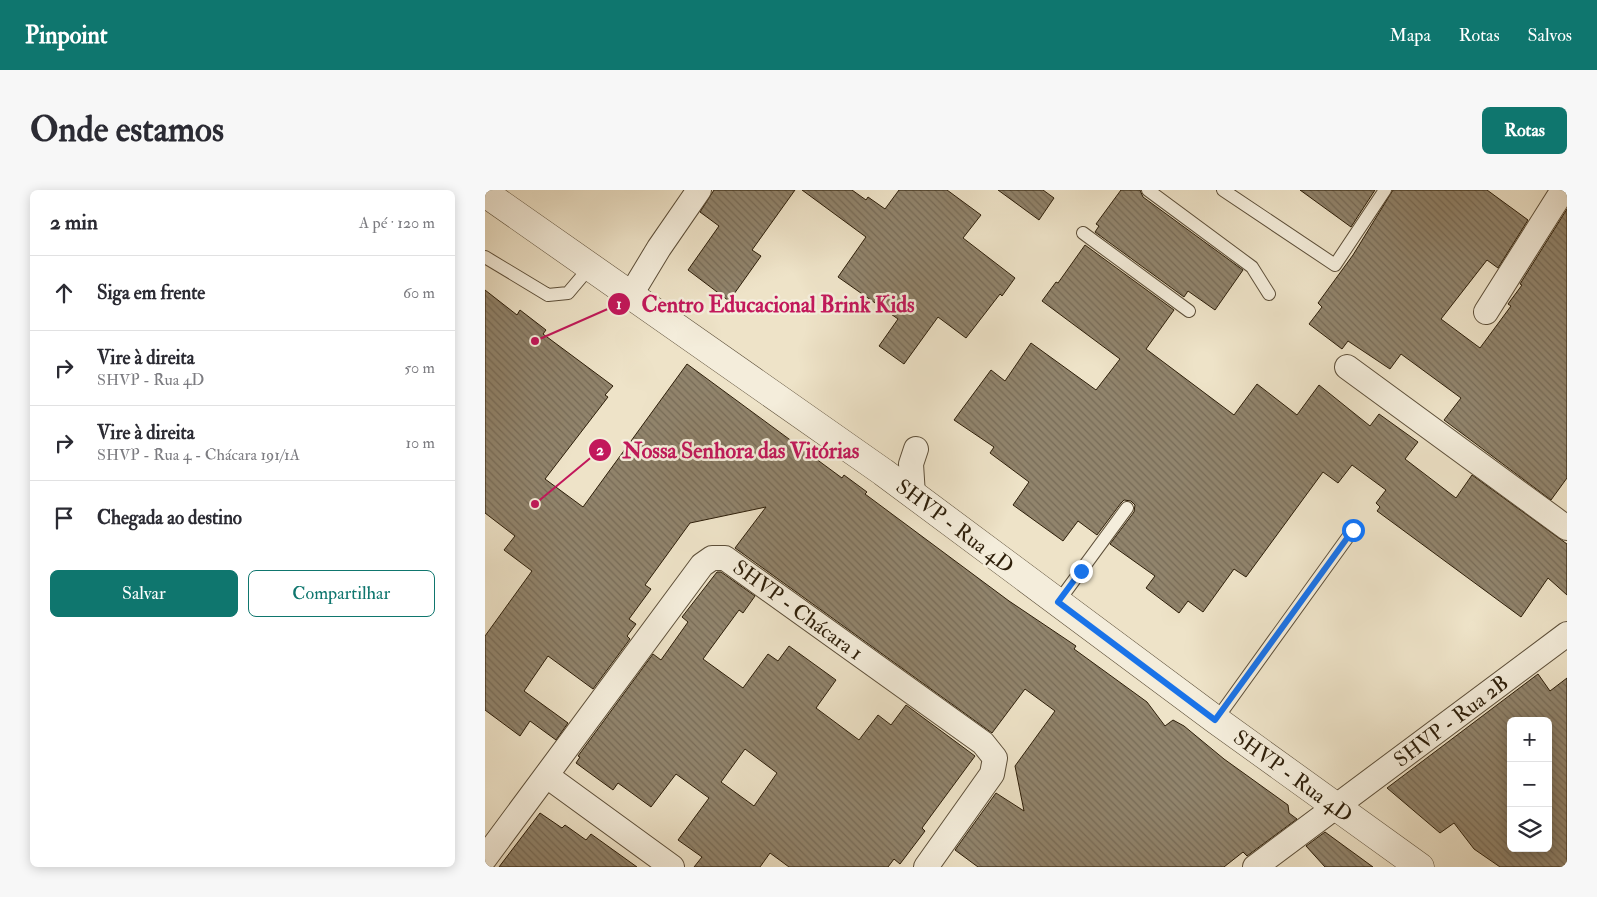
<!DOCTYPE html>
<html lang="pt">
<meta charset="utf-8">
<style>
body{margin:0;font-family:"IM FELL Double Pica",serif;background:#f7f7f7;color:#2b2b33}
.controls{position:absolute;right:15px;bottom:15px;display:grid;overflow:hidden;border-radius:8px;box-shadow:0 2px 12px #0003}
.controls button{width:45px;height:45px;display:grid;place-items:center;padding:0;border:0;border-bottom:1px solid #e1e1e2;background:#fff;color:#2b2b33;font:25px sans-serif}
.stop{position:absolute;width:15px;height:15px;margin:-11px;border:4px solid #1a73e8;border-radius:50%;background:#fff}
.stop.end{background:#1a73e8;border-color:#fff;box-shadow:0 1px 5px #0008}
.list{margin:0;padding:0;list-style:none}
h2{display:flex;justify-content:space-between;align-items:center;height:65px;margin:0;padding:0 20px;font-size:21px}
h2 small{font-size:16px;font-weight:400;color:#7c7c81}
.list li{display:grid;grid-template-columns:32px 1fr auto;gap:15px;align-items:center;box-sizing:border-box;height:75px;padding:0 20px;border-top:1px solid #e1e1e2}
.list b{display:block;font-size:19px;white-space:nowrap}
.list p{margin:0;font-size:16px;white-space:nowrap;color:#7c7c81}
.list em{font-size:16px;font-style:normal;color:#7c7c81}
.actions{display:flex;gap:10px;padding:15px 20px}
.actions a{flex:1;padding:11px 0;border:1px solid #0f766e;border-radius:8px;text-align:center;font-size:18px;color:#0f766e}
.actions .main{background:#0f766e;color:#fff}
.icon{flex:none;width:28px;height:28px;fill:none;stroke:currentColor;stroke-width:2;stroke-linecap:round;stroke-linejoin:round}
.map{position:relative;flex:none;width:1082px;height:677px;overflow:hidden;border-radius:8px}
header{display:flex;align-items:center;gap:30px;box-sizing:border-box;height:70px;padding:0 25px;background:#0f766e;color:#fff}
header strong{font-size:24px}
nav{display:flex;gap:28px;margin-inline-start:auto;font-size:18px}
.intro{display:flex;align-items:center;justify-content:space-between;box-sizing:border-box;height:120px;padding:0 30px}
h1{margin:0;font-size:35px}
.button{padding:12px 22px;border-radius:8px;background:#0f766e;color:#fff;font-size:18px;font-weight:700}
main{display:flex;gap:30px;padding:0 30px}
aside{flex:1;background:#fff;border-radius:8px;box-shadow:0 2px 12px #0003}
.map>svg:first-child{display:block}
</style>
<header>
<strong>Pinpoint</strong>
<nav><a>Mapa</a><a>Rotas</a><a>Salvos</a></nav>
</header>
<div class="intro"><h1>Onde estamos</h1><a class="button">Rotas</a></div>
<main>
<aside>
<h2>2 min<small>A pé · 120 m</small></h2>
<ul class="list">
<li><svg class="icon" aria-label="ahead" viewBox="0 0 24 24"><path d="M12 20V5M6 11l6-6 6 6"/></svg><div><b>Siga em frente</b></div><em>60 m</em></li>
<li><svg class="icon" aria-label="right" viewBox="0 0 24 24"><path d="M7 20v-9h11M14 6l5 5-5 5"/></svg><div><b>Vire à direita</b><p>SHVP - Rua 4D</p></div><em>50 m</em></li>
<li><svg class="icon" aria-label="right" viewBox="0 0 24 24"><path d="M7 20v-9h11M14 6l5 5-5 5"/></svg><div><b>Vire à direita</b><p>SHVP - Rua 4 - Chácara 191/1A</p></div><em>10 m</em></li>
<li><svg class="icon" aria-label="arrive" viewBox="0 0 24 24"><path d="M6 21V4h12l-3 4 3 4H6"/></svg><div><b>Chegada ao destino</b></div></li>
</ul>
<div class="actions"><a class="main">Salvar</a><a>Compartilhar</a></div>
</aside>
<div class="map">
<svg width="1082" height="677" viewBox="0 0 1082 677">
<defs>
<pattern id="building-back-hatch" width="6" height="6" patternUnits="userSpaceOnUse" patternTransform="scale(1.25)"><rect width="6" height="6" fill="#91846c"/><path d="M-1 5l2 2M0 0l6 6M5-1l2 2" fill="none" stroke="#776b57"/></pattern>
</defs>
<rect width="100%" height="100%" fill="#eee3c8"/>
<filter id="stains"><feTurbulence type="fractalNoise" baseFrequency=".004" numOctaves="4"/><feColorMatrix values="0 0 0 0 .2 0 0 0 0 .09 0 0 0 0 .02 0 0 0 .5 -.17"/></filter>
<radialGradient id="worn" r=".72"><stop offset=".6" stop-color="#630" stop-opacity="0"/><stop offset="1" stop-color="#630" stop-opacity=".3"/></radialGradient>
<path fill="url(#building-back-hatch)" stroke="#2d1e09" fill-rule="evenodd" d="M229,0H310L267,60L276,66L244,111L203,80L234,36L215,22Z
M317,0H367L381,10L383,7L400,19L414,0H462L496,25L478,48L530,88L517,106L515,104L481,148L453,127L419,174L394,156L413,129L353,87L381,47Z
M513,0H558L569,8L554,30Z
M636,0H655L658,7L758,80L730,120L703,101L699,107L610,42L614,36L611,34Z
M815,0H890L866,37Z
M908,0H1002L1043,30L1013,78L1002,70L956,129L995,158L1026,116L1023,114L1037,95L1035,94L1082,19V288L1066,310L959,230L976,208L916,164L905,179L863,151L857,159L824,134L837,117L833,113L868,65Z
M600,55L689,120L661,159L749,225L772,194L812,225L834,195L885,236L894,224L933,252L920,269L971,308L987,285L1082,354V405L1063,388L1036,427L892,321L895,317L891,313L901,300L867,275L853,293L838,282L761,387L749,379L718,422L703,411L694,423L661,398L670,386L625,354L649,322L650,315L646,311L639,310L636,313L612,345L593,331L578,351L528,315L544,292L505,263L509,257L469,230L506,180L520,191L546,153L611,200L635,169L557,111L571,92L573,93Z
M0,100L32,125L35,120L61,140L58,144L128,196L120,205L123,207L60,289L98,317L202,174L357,288L359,285L382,302L380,304L524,411L591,456L589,459L662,512L680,536L688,530L699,536L739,569L803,615L804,623L812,629L762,666L758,662L739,677H493L470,660L511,603L539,621L530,576L570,521L540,499L507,543L250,358L281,317L205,333L160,395L166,399L144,429L151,434L142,446L145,449L108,499L63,466L39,501L83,533L71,550L45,531L35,546L0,520V446L47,381L19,360L30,346L0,323Z
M232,382H236L270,406L258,423L254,420L218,469L258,498L283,464L293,471L304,456L351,490L331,518L374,550L393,525L406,535L421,515L490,566L437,638L440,641L415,674L409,669L403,677H304L285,663L275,677H209L217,667L193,650L224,608L191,584L166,617L133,593L128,600L91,573L95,567L93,566L168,464L176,470L203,432L197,427ZM260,559L292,583L269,616L236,592Z
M1053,484L1065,501L1082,488V677H1015L989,659L969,633L955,643L902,598ZM1026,531H1063V658H1026Z
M55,623L77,638L80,635L101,650L106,644L152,677H14Z
M840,642L888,677H840L821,656Z"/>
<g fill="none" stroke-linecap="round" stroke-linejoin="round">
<defs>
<path id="service" d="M663,0L767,77L784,104
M738,0L850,75L900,0
M598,43L704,121
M0,67L63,105L83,103L105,77
M573,412L642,318
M731,530L868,340"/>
<path id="minor" d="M145,106L174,58L214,0
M1001,122L1078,0
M862,177L1082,338
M428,305L426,274L431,259
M62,586L187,677
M0,668L217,375L227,368H240L498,553L510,568L507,584L441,677
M770,677L1082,444"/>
<path id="tertiary" d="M0,3L398,282L731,530L935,677"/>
</defs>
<use href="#service" stroke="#5d4f39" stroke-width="14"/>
<use href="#minor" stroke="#5d4f39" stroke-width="26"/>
<use href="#tertiary" stroke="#5d4f39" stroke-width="29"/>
<use href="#service" stroke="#f4eddb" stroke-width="12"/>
<use href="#minor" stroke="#f4eddb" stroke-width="24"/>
<use href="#tertiary" stroke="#f4eddb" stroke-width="28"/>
</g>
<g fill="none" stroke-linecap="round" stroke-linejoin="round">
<path stroke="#1a73e8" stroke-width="6" d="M596,381L573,412L730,530L868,340"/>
</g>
<g text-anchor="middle" stroke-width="5" stroke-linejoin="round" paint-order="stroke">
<g font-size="21" fill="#2d1e09" stroke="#f4eddb">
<text transform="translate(470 336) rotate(37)" y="7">SHVP - Rua 4D</text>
<text transform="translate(313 420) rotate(36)" y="7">SHVP - Chácara 1</text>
<text transform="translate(966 531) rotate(-37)" y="7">SHVP - Rua 2B</text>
<text transform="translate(808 586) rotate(36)" y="7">SHVP - Rua 4D</text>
</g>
</g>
<path fill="none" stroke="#c2185b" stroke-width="2" d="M50 151L134 114M50 314L115 260"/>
<g fill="#c2185b" stroke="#f4eddb" stroke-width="2">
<circle cx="50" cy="151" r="5"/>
<circle cx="50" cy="314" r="5"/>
<circle cx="134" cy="114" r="12"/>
<circle cx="115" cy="260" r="12"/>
</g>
<g font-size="15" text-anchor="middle" font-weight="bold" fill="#fff">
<text x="134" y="119">1</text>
<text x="115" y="265">2</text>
</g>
<g font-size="22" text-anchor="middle" font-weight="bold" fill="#c2185b" stroke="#f4eddb" stroke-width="5" stroke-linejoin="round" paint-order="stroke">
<text x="293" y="122">Centro Educacional Brink Kids</text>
<text x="256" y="268">Nossa Senhora das Vitórias</text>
</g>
<rect width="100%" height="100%" filter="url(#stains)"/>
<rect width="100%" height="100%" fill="url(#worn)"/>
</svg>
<div class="controls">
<button>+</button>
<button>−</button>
<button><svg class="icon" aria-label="layers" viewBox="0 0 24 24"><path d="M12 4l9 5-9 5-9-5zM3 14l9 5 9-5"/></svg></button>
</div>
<div class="stop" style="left:868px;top:340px"></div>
<div class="stop end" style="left:596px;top:381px"></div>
</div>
</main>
